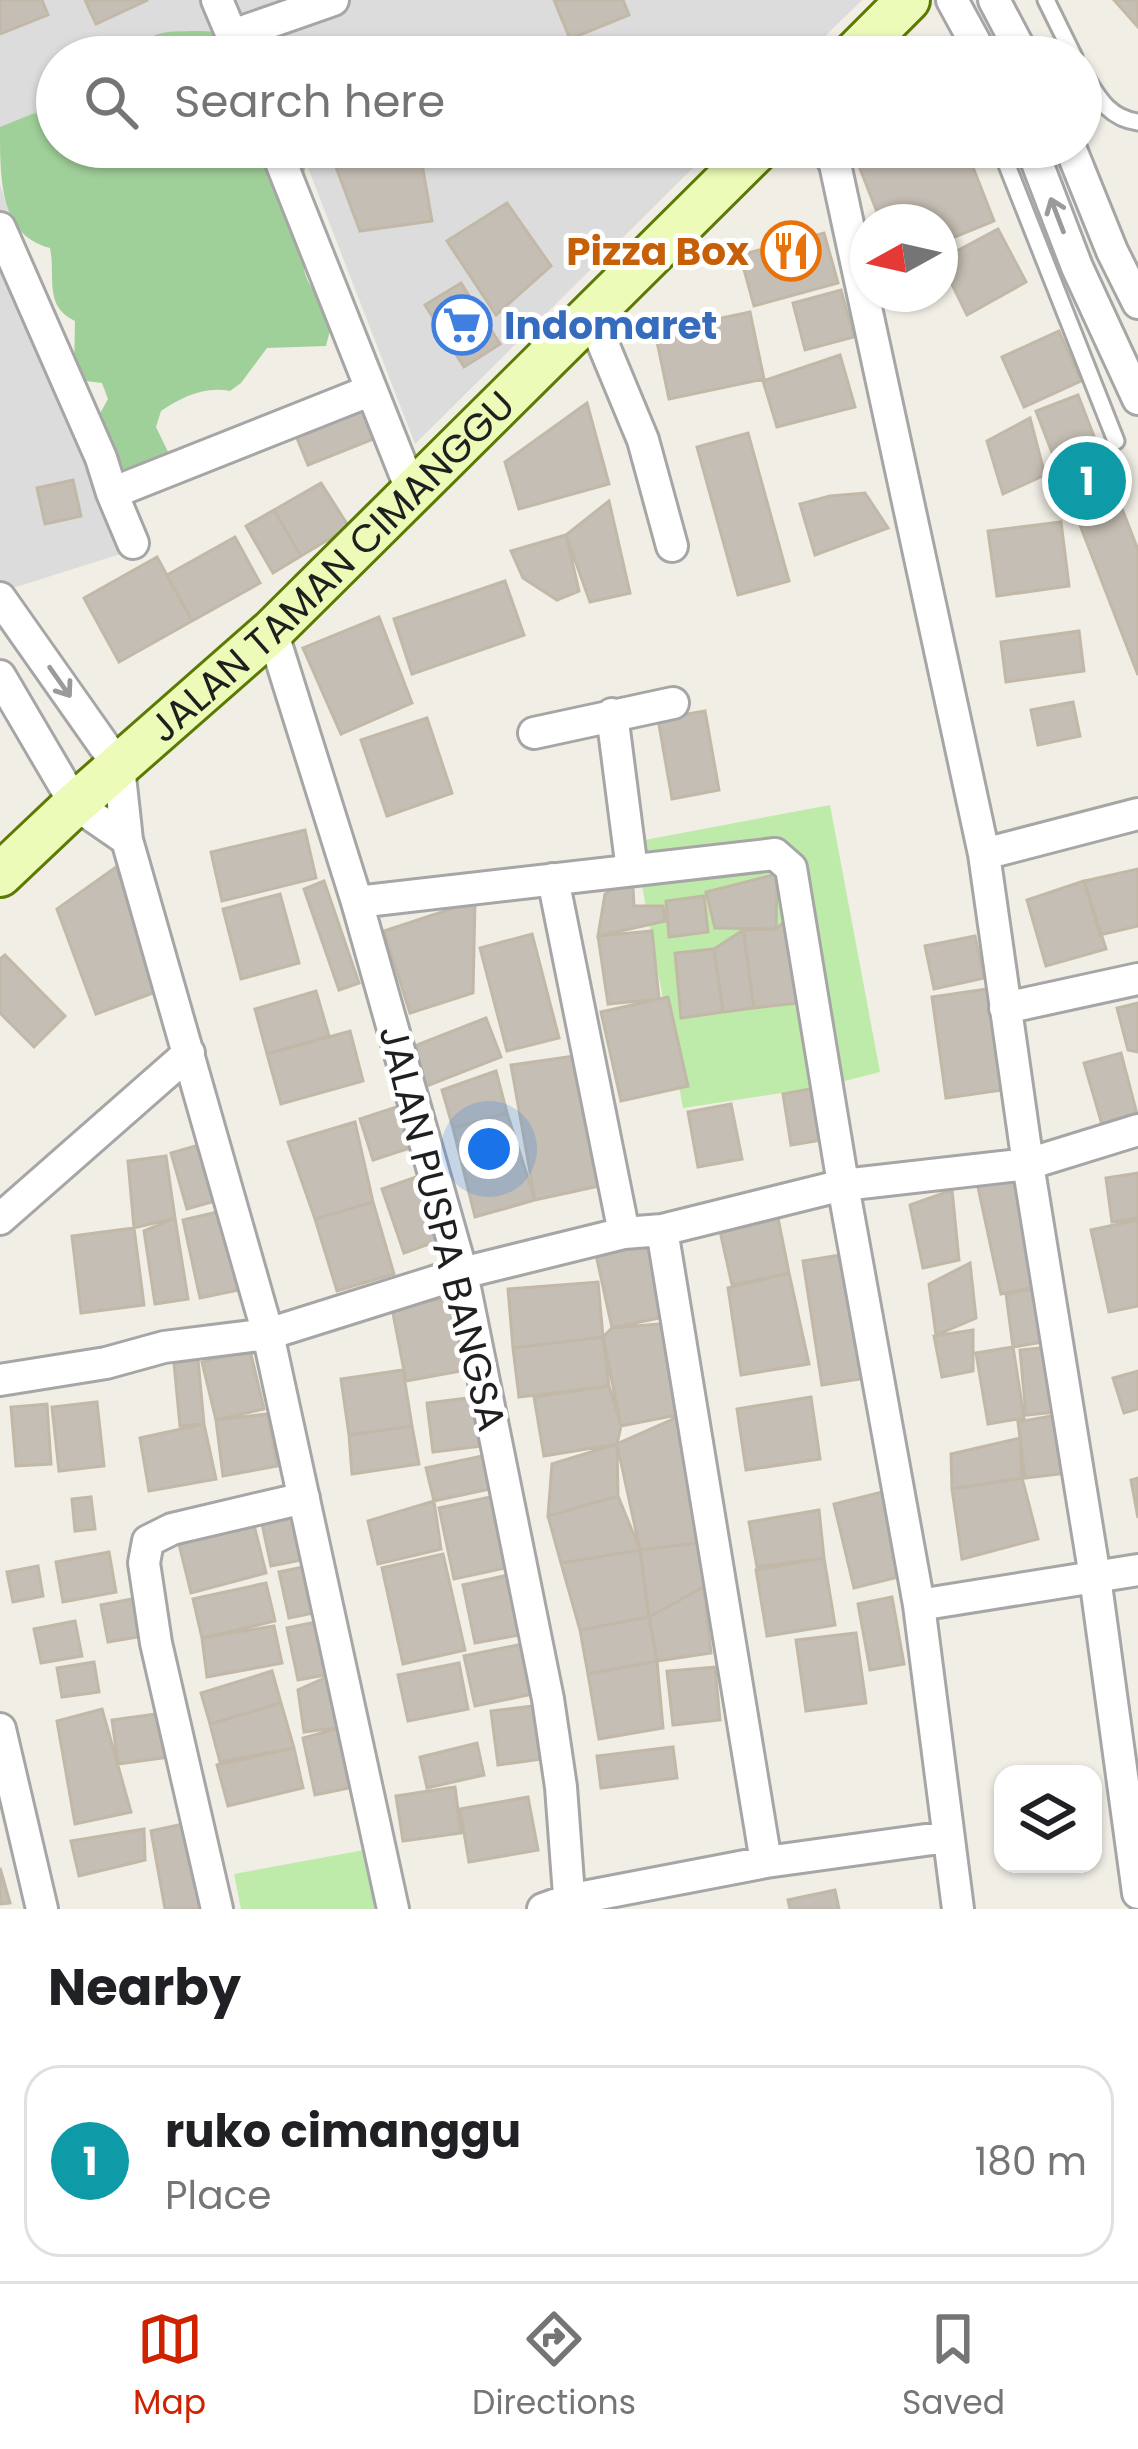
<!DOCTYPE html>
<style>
body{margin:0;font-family:Poppins,sans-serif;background:#f2f2f2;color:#202124}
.controls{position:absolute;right:36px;bottom:36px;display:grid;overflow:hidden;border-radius:24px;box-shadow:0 3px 9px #0004}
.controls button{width:108px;height:108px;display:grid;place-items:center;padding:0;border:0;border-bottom:3px solid #e0e0e0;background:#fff;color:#202124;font:60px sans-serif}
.compass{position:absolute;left:850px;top:204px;width:108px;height:108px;border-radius:50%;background:#fff;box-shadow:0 3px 9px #0004;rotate:262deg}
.you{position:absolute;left:489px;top:1149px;width:42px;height:42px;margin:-30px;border:9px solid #fff;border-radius:50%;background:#1a73e8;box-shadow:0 0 0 18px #1a73e833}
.badge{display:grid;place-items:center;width:78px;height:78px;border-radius:50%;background:#cf2200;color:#fff;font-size:39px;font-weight:700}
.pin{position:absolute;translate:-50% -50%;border:6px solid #fff;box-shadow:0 3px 12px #0006}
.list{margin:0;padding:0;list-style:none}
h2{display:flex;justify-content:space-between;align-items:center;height:156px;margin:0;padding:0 48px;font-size:51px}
h2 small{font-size:39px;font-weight:400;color:#757577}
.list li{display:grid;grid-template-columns:78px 1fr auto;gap:36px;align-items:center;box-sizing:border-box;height:192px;margin:0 24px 24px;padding:0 24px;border:3px solid #e0e0e0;border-radius:36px}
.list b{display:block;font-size:45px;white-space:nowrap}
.list p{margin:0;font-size:39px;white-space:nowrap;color:#757577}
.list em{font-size:39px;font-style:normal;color:#757577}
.icon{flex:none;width:66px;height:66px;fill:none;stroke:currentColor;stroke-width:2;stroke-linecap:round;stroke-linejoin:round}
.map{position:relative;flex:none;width:1138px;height:1909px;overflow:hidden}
.search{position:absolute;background:#fff;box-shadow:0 3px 9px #0004;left:36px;right:36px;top:36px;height:132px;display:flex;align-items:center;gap:30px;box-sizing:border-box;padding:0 42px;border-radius:66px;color:#757577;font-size:45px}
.sheet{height:372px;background:#fff}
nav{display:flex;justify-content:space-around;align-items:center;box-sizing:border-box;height:168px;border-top:3px solid #e0e0e0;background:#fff;font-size:33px;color:#757577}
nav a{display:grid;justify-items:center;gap:6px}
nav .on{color:#cf2200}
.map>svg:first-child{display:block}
</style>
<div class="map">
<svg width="1138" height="1909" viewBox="0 0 1138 1909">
<rect width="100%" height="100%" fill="#f0eee5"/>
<path fill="#dddcdc" d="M0,0H862L804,57H265L251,21L175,57H57V115L0,143Z
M300,147H714L415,444Z
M0,185L127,552L0,592Z"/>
<path fill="#bfebaa" d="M830,805L880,1072L821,1087L683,1108L634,842Z
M364,1850L375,1909H241L234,1874Z"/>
<path fill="#a0d099" d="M192,31C221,31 239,32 256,57H140C146,29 167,32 192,31Z
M57,111V147H303C311,170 300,189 280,202L299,217C305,250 295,278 324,300L330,330L326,346L267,348L241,383L230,391C204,386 182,397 161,411L156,427L171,458L130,475L114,465L98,417L108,399L102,383L86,381L74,370L75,321C43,306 56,277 50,248C0,235 0,181 0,127L32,114Z"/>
<path fill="#c5beb4" stroke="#c2b8a7" stroke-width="3" d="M0,0H42L48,15L0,34Z
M85,0H148L96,24Z
M554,0H623L629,15L570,39Z
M1114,0H1138V27Z
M373,147H419L432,221L360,231L333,159Z
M907,147H965L994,221L940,243V222H881L859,166Z
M507,203L551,266L496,315L447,241Z
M998,229L1026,282L967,315L940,260Z
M824,233L838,283L754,306L740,255Z
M461,283L500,344L464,367L425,305Z
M841,290L854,337L805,350L793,303Z
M750,312L764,379L669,399L655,332Z
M1059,331L1081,381L1024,407L1002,357Z
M840,355L855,407L777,427L763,381Z
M1078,395L1138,550V675L1036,411Z
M366,398L381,436L308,465L293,428Z
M587,403L609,484L519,509L505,462Z
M1030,418L1045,475L1003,494L987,441Z
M748,433L789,581L738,595L697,447Z
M73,480L81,516L45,524L37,488Z
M321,483L349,527L301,556L274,510Z
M865,493L888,528L815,555L800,504L830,496Z
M609,501L630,593L590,602L566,535Z
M274,510L301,556L273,573L246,526Z
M1061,522L1069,586L997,596L988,531Z
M566,535L579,591L557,600L523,578L511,551Z
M235,537L260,583L192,621L167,575Z
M157,557L192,621L119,662L84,598Z
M505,581L524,635L412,674L394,619Z
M379,617L412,703L341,734L303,648Z
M1079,631L1084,671L1006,682L1001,642Z
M1073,702L1080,736L1038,745L1031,710Z
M705,711L719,790L672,799L658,719Z
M427,718L452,793L387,816L361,740Z
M305,830L316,878L222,901L211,852Z
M116,867L161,990L96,1014L57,909Z
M1138,869V926L1100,935L1084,881Z
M777,874L776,929L715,928L706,892Z
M324,881L359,983L339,990L304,889Z
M1084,881L1106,949L1046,966L1027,900Z
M619,886L633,888L634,906H663L665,921L598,936L605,894Z
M280,894L299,963L241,979L223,909Z
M704,896L708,932L669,937L666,901Z
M475,901L473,993L410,1013L384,931Z
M784,922L798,1003L754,1008L743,930L776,929Z
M743,930L754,1008L723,1012L714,949Z
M652,931L659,999L608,1004L598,936Z
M532,934L559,1038L507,1051L480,948Z
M975,936L984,978L934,989L925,946Z
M714,949L723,1012L681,1018L675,953Z
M5,955L65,1016L34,1047L0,1013V959Z
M987,989L1002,1090L946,1098L932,997Z
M316,991L329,1036L267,1054L255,1009Z
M668,997L688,1086L621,1101L601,1012Z
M1138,1003V1052L1128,1050L1117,1008Z
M486,1018L501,1057L424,1087L409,1048Z
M350,1031L363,1081L281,1104L267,1054Z
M1121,1053L1138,1118L1103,1128L1084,1063Z
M582,1055L599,1186L535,1200L511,1065Z
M496,1071L507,1113L453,1128L442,1090Z
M821,1087L828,1139L791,1145L783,1094Z
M406,1104L419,1145L373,1160L360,1119Z
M731,1104L742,1159L698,1167L688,1112Z
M507,1113L535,1200L475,1217L453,1128Z
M355,1122L373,1202L315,1219L288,1142Z
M202,1144L219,1200L187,1209L171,1153Z
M166,1156L175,1218L134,1228L128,1161Z
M1014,1170L1039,1286L1001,1294L976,1178Z
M1138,1173V1218L1112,1222L1106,1178Z
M425,1174L448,1237L404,1253L382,1189Z
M952,1190L959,1260L923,1268L910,1205Z
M373,1202L394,1274L337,1291L315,1219Z
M226,1210L243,1289L200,1298L183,1220Z
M175,1218L188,1299L155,1304L144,1231Z
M778,1218L789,1273L732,1285L720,1231Z
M1138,1220V1306L1109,1312L1091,1230Z
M134,1228L144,1305L81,1313L72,1236Z
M650,1238L668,1316L612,1328L595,1250Z
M847,1254L866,1378L822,1385L803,1261Z
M970,1263L976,1318L936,1335L929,1284Z
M789,1273L809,1364L741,1375L728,1288Z
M598,1282L603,1337L513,1348L508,1289Z
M1041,1288L1049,1341L1013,1347L1006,1294Z
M452,1297L466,1370L406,1381L392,1308Z
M670,1323L687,1413L621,1426L603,1337L612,1328Z
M973,1330V1371L942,1377L934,1336Z
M603,1337L609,1386L519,1397L513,1348Z
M1013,1347L1024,1418L988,1424L976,1353Z
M1051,1347L1057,1412L1026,1415L1020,1350Z
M250,1350L264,1409L216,1420L202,1362Z
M198,1360L204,1424L180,1426L174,1363Z
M403,1370L412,1426L349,1435L341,1379Z
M1138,1371V1409L1124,1413L1113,1378Z
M609,1386L621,1426L617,1444L544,1456L534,1397Z
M476,1397L482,1446L433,1452L427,1403Z
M811,1397L820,1459L746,1470L737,1409Z
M97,1402L104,1466L59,1471L52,1407Z
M47,1404L51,1464L16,1466L11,1407Z
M687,1413L698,1543L640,1550L617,1444Z
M268,1414L277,1466L223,1476L216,1420Z
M1057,1415L1067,1473L1025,1478L1018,1422Z
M204,1424L216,1479L149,1491L140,1438Z
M412,1426L419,1464L352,1474L349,1435Z
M1020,1438L1022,1478L952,1489L951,1454Z
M617,1444L618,1496L548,1516L552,1464Z
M487,1455L494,1488L434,1501L426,1468Z
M1022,1478L1038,1539L962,1559L952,1489Z
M1138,1478V1518L1131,1480Z
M886,1491L907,1575L854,1588L834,1504Z
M495,1496L510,1567L454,1579L439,1508Z
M618,1496L640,1550L561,1563L548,1516Z
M91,1497L95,1529L75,1531L72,1499Z
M299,1500L311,1558L271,1566L261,1519Z
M434,1501L441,1549L378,1564L368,1521Z
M819,1510L824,1558L757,1567L749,1522Z
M254,1525L266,1573L191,1593L179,1544Z
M698,1543L704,1587L649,1617L640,1550Z
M640,1550L649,1617L580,1630L561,1563Z
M109,1552L116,1592L63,1602L56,1562Z
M443,1554L465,1650L403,1664L382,1568Z
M824,1558L835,1625L767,1636L756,1570Z
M313,1565L323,1611L289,1618L279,1572Z
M38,1566L43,1596L13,1602L7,1572Z
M513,1574L525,1634L475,1643L463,1585Z
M266,1583L275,1621L202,1638L193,1599Z
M704,1587L711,1653L657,1661L649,1617Z
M142,1597L149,1635L108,1642L101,1605Z
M892,1597L904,1664L870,1670L858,1604Z
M649,1617L657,1661L588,1674L580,1630Z
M325,1620L336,1673L298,1680L287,1628Z
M75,1621L82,1656L41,1663L34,1629Z
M274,1626L282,1663L207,1677L202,1638Z
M856,1633L866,1703L806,1711L796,1640Z
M532,1642L542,1692L475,1706L464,1656Z
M657,1661L663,1728L599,1739L588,1674Z
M94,1662L99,1692L62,1697L57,1668Z
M459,1663L468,1709L408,1721L398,1675Z
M715,1667L720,1720L673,1725L667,1671Z
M272,1671L281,1703L210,1724L201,1693Z
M336,1673L343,1727L304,1732L298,1690Z
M281,1703L294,1748L220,1762L210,1724Z
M542,1705L549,1758L498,1765L491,1711Z
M102,1709L131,1812L75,1824L57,1721Z
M171,1712L177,1756L118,1764L112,1720Z
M343,1727L358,1786L315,1795L303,1738Z
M477,1743L484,1775L427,1788L420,1757Z
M673,1747L677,1778L601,1788L597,1756Z
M294,1748L303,1788L228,1806L217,1765Z
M455,1787L461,1833L403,1841L396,1796Z
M528,1797L538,1850L469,1862L460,1809Z
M192,1822L203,1909H165L151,1831Z
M144,1829L145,1860L79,1876L71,1841Z
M0,1868L10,1903L0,1904Z
M835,1890L839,1909H790L788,1900Z"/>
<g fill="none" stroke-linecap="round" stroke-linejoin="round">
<defs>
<path id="lane" d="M1046,0L1074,57
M1081,70C1097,95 1107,118 1138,122
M1001,150L1116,441
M835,164L869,147"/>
<path id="street" d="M217,0L241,57
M952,0L983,57
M994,0L1024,57
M233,35L333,0
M275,147L412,492
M825,147L835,164L984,854L1028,1164L1095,1577L1138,1893
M1031,147L1077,267L1138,399
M1070,147L1112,251L1138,303
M0,228L101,458L112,493L369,391
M591,315L643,440L672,546
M112,493L133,543
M0,598L119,767L127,840L268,1334L393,1909
M272,631L357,902L462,1273L548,1699L561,1787L570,1909
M0,676L75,804L127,840
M612,714L632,870
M534,733L673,703
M984,854L1138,814
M553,879L624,1233
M357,902L775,854L791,868L846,1202L919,1605L958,1909
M1005,1008L1138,979
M0,1219L189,1053
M662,1230L766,1862
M0,1380L106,1363L164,1347L268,1334L462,1273L624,1233L662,1230L843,1185L1028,1164L1138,1130
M919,1605L1138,1570
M0,1729L42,1909
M217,1909L156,1643L144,1563L148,1541L172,1529L304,1498
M543,1909L568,1900L766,1862L947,1837"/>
<g id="secondary">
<path d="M851,57L908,0"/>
<path id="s1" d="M0,875L75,804L272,631L760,147"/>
</g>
</defs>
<use href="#lane" stroke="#a6a6a6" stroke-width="21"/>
<use href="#street" stroke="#a6a6a6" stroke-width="36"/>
<use href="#secondary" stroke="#5a7a02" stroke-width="48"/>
<use href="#lane" stroke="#fff" stroke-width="15"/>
<use href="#street" stroke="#fff" stroke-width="30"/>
<use href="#secondary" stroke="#edfbb8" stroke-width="42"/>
</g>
<defs><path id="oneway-shaft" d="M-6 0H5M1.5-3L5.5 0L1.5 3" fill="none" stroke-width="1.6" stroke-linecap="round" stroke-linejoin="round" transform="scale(3)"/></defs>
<g stroke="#9a9a9a">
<use href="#oneway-shaft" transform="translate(1057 215) rotate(-111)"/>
<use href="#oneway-shaft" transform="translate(60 682) rotate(55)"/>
</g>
<defs>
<symbol id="restaurant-ring" viewBox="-11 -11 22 22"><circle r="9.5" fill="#fff" stroke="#e8710a" stroke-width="1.5"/><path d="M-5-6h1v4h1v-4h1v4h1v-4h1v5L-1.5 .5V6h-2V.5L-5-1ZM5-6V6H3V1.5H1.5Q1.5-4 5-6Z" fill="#e8710a"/></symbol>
<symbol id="supermarket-ring" viewBox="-11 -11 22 22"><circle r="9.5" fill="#fff" stroke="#3f7fe0" stroke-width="1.5"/><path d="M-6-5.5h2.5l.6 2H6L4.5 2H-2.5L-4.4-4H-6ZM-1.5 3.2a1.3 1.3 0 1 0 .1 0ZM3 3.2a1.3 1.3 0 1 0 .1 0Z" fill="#3f7fe0"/></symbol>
</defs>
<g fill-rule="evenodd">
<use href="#restaurant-ring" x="758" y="218" width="66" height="66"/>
<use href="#supermarket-ring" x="429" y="292" width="66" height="66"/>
</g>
<g text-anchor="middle" stroke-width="10" stroke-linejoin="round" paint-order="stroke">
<g font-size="39" font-weight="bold" fill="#c56008" stroke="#fff" text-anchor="end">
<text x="749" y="265">Pizza Box</text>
</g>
<g font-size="39" font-weight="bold" fill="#366cbe" stroke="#fff" text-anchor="start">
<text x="504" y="339">Indomaret</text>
</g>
<g font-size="39" fill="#1f1f1f" stroke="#fff">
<text dy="14" stroke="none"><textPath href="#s1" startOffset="453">JALAN TAMAN CIMANGGU</textPath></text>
<text transform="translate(443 1228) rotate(76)" y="14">JALAN PUSPA BANGSA</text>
</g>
</g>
</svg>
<div class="controls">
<button><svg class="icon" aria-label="layers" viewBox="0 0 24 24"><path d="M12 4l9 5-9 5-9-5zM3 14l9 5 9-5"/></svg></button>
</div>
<svg class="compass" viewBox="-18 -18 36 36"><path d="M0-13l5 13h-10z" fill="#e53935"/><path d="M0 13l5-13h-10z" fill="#757577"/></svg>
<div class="you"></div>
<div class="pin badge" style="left:1087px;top:481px;background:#0f9aa8">1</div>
<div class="search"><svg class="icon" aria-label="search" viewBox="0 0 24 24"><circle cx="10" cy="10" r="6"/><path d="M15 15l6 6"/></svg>Search here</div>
</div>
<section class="sheet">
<h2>Nearby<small></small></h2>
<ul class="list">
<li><span class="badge" style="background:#0f9aa8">1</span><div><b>ruko cimanggu</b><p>Place</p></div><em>180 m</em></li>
</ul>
</section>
<nav>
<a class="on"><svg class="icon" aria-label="map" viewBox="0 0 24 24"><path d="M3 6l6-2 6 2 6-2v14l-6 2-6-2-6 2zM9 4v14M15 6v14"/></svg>Map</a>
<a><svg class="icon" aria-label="directions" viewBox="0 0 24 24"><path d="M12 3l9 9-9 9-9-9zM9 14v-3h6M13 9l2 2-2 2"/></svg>Directions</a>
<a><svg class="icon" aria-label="saved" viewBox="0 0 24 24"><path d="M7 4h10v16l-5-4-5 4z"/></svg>Saved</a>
</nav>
